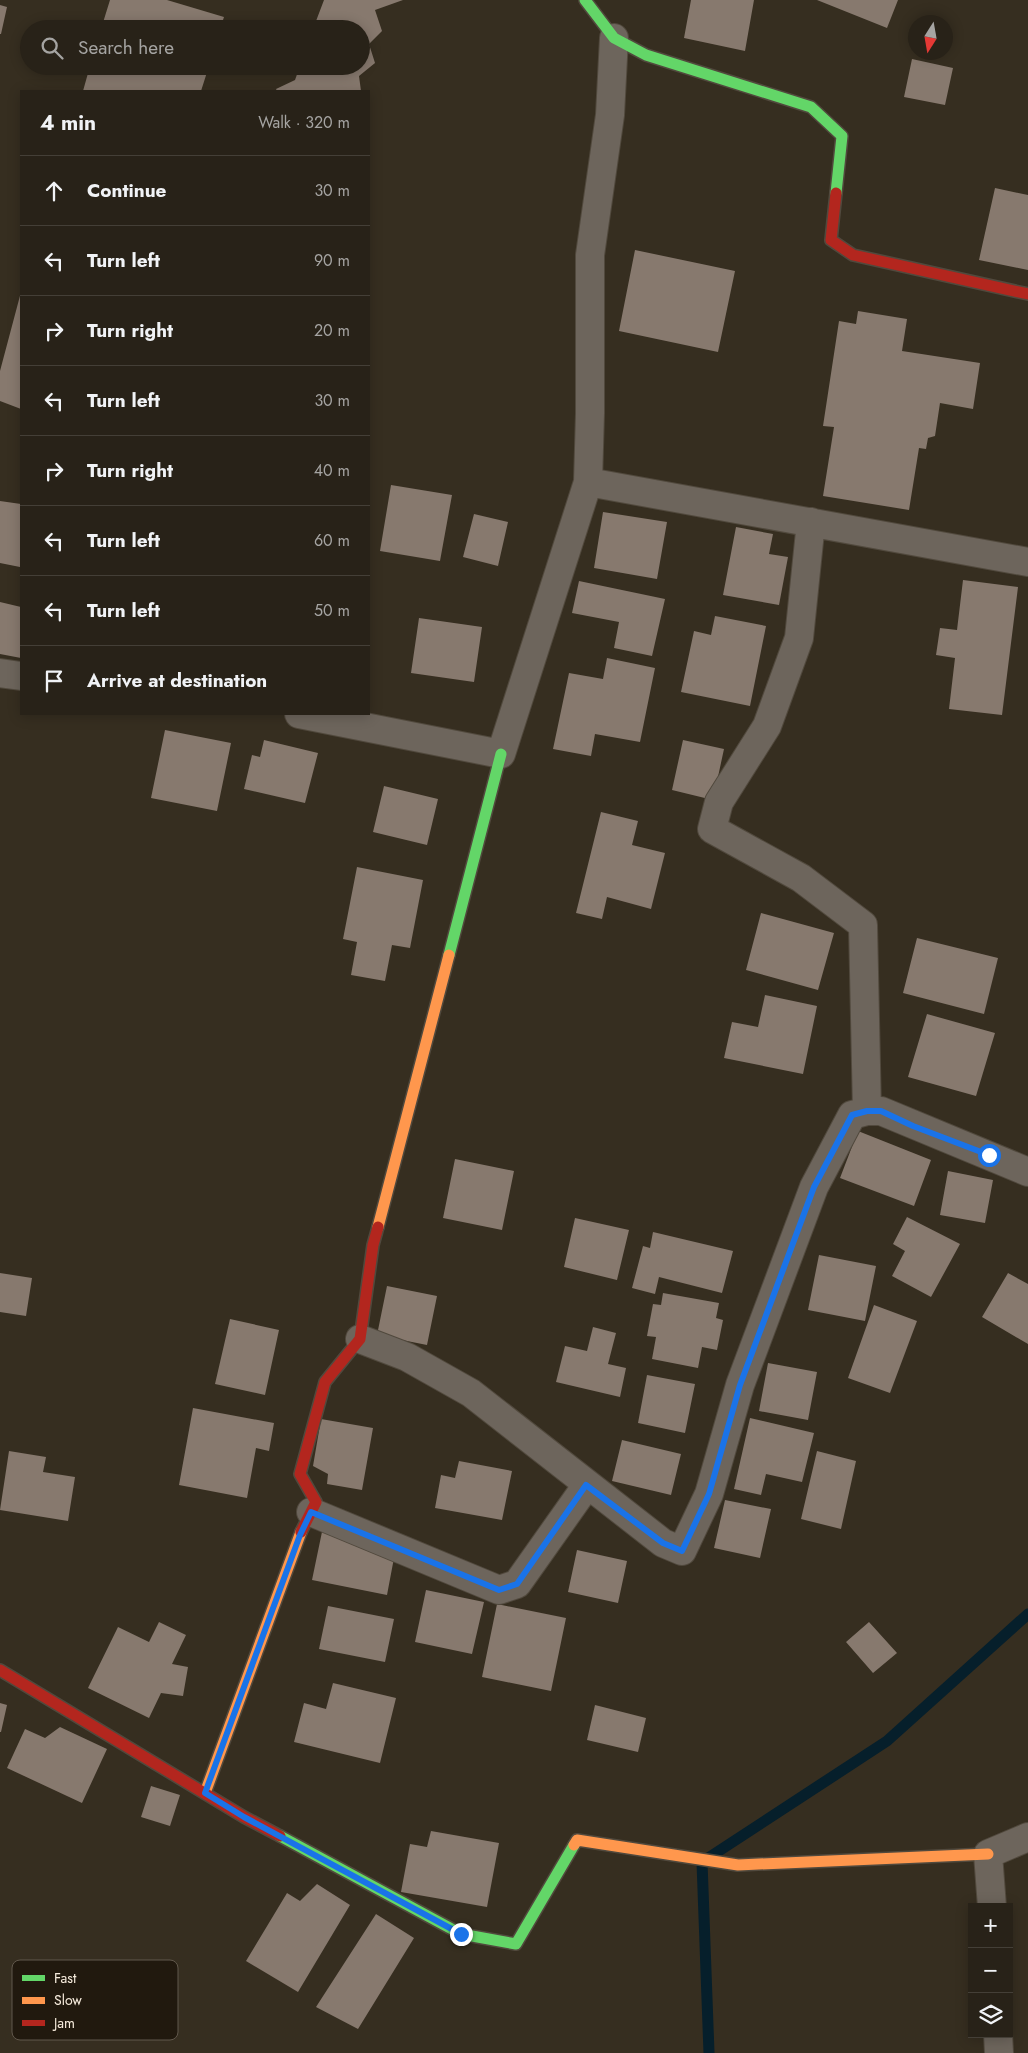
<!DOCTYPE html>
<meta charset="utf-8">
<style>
body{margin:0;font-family:Jost,sans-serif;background:#302a21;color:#f1f3f6}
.controls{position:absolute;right:15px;bottom:15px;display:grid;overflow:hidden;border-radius:0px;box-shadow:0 2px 12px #0003}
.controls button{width:45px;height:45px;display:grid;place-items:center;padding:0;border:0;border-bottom:1px solid #443f37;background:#282218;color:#f1f3f6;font:25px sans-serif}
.compass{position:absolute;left:908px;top:15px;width:45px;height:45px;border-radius:50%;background:#282218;box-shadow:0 2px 12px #0003;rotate:191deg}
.stop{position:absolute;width:15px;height:15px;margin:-11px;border:4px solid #1a73e8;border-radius:50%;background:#fff}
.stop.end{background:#1a73e8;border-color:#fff;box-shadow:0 1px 5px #0008}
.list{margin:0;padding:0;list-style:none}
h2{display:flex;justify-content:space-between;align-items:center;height:65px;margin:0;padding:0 20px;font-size:21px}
h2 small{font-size:16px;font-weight:400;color:#a5a4a2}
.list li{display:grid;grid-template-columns:32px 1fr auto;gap:15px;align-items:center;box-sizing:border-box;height:70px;padding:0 20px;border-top:1px solid #443f37}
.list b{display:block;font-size:19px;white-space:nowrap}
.list em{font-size:16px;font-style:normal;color:#a5a4a2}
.icon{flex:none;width:28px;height:28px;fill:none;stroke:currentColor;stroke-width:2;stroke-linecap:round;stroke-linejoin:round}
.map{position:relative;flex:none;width:1028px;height:2053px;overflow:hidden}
.search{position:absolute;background:#282218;box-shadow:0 2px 12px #0003;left:20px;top:20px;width:350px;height:55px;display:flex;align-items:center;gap:12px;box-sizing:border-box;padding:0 18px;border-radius:28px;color:#a5a4a2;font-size:19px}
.panel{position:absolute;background:#282218;box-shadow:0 2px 12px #0003;left:20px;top:90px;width:350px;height:625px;border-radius:0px}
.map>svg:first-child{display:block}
</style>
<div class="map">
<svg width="1028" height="2053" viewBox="0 0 1028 2053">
<rect width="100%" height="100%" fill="#362e20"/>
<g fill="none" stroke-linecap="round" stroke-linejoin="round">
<path stroke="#061f2b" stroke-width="11" d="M709,2053L702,1862L887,1741L1028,1614"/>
</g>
<path fill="#87796e" d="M110,0H167L224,17L220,29H101Z
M324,0H403L375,10L382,31L369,44L375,63L359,76L361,91H277L276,89L295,80L300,66H361V29H313Z
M691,0H754L745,51L684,38Z
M817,0H898L887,28Z
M0,5L7,7L1,34H0Z
M912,59L953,68L945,105L904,97Z
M90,66H209L201,91H83Z
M995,188L1028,195V270L979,260Z
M635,250L735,271L718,352L619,331Z
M21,292V409L0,401V371Z
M858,311L907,319L902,351L980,363L973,409L940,403L935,436L928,438L926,449L919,448L909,510L823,496L834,427L823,426L839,321L856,324Z
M391,485L452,495L440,561L380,551Z
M0,501L21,504L20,567L0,563Z
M603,512L667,522L657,579L594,568Z
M474,514L508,522L498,566L463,557Z
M736,527L773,534L769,554L788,557L779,605L723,595Z
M963,580L1018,587L1002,715L949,709L955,658L936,655L940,628L957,630Z
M579,581L665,599L652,656L614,648L619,622L572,613Z
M0,602L21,607V658L0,654Z
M715,616L766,626L750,706L681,692L694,631L711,635Z
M419,618L482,627L474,682L411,673Z
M607,658L655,668L640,742L595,734L591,756L553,749L569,673L603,679Z
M165,730L231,743L217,811L151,798Z
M264,740L318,753L305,803L244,789L252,755L260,757Z
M683,740L724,749L713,800L672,790Z
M384,786L438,799L427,845L373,832Z
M601,812L638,821L632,845L665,853L651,909L607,897L602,919L576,913Z
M357,867L423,880L410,948L392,945L385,981L351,975L357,942L343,939Z
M761,913L834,933L818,990L746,970Z
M917,938L998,958L984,1014L903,993Z
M765,995L817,1006L803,1074L724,1058L732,1022L758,1027Z
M927,1014L995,1033L976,1096L908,1077Z
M858,1131L931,1160L914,1206L840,1178Z
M455,1159L514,1171L502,1230L443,1218Z
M948,1171L993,1180L985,1223L940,1215Z
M907,1217L960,1244L931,1297L892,1276L905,1251L893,1244Z
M575,1218L629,1230L617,1280L564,1267Z
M653,1232L733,1251L722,1293L659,1277L655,1294L632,1288L643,1246L650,1248Z
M819,1255L876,1266L865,1321L808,1310Z
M0,1273L32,1278L26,1316L0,1312Z
M1008,1273L1028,1284V1344L982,1317Z
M387,1286L437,1296L427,1345L377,1335Z
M663,1293L719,1303L716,1318L723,1320L717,1350L702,1347L698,1368L652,1359L656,1337L647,1336L653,1304L661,1305Z
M874,1305L917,1321L890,1393L848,1378Z
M230,1319L279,1330L265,1395L215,1384Z
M593,1327L616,1333L608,1364L626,1368L620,1397L556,1382L565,1346L587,1351Z
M768,1363L817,1372L808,1420L759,1411Z
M647,1375L695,1384L685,1433L638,1423Z
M193,1408L274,1423L269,1451L256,1448L247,1498L179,1485Z
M750,1418L814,1433L802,1482L766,1474L761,1495L734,1489Z
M321,1419L373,1428L362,1490L327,1484L328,1474L313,1466Z
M622,1440L681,1454L671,1495L612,1481Z
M9,1451L46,1457L43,1472L75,1477L68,1521L0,1510Z
M817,1451L856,1461L841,1529L801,1519Z
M459,1461L512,1471L502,1520L435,1508L441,1475L455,1478Z
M725,1500L771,1509L760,1558L714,1548Z
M323,1527L397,1542L387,1595L312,1580Z
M577,1550L627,1561L618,1603L568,1592Z
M426,1590L484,1602L472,1654L415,1642Z
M497,1604L566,1618L551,1691L482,1677Z
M328,1606L394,1619L385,1662L319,1649Z
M159,1622L186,1635L172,1664L188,1667L183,1696L161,1693L149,1718L88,1688L118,1627L149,1642Z
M869,1622L897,1653L873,1673L846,1642Z
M333,1683L396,1698L380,1763L294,1742L304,1703L326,1709Z
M0,1703L7,1705L1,1732H0Z
M595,1705L646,1718L638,1752L587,1740Z
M60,1727L107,1749L82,1803L7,1768L25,1729L45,1738Z
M151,1786L180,1795L170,1826L141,1817Z
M431,1831L499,1843L487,1907L401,1892L410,1844L427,1847Z
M317,1884L350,1905L298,1992L246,1961L287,1893L300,1901Z
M376,1914L414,1938L358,2029L316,2007Z"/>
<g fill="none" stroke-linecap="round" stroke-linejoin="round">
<defs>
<path id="street" d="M588,482L1028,562
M811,522L799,638L767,726L719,802L712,829L801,878L863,925L867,1111
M0,673L21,676
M299,714L501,754L588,482L590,413V255L610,115L614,38
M360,1339L407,1357L471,1393L663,1543L682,1551L709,1494L740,1385L814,1187L852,1115L867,1111H881L1028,1172
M311,1512L499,1590L517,1584L587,1485
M992,1907L988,1854L1028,1837
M998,2034L999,2053"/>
<path id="fast" d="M585,0L614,38L646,55L811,107L842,136L836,193
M449,955L501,754
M280,1836L461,1934L516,1944L574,1845"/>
<path id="slow" d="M378,1227L449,955
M205,1793L301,1532
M574,1845L577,1840L738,1865L988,1854"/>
<path id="jam" d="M836,193L831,240L853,255L1028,294
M301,1532L316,1502L300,1474L325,1382L360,1339L373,1245L378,1227
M0,1670L244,1817L280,1836"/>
</defs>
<use href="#street" stroke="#51493d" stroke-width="30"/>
<use href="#fast" stroke="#51493d" stroke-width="14"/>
<use href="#slow" stroke="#51493d" stroke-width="14"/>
<use href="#jam" stroke="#51493d" stroke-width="14"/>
<use href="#street" stroke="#6d655c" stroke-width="28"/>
<use href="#fast" stroke="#63d668" stroke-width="11"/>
<use href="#slow" stroke="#ff974d" stroke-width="11"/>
<use href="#jam" stroke="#b3261e" stroke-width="11"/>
</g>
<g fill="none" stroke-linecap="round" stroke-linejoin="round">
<path stroke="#1a73e8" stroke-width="6" d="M461,1934L244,1817L205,1793L300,1535L311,1512L499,1590L517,1584L586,1485L663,1543L682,1551L709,1494L740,1385L814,1187L852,1115L867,1111H881L913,1126L989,1155"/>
</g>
<rect x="12" y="1960" width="166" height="80" rx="8" fill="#21190e" stroke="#61584c" stroke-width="1"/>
<rect x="22" y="1975" width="23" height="6" fill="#63d668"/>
<rect x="22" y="1997" width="23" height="7" fill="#ff974d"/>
<rect x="22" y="2020" width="23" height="6" fill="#b3261e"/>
<g font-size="14" fill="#f7ecdd">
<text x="54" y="1983">Fast</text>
<text x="54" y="2005">Slow</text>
<text x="54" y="2028">Jam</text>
</g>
</svg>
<div class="controls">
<button>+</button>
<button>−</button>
<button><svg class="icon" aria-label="layers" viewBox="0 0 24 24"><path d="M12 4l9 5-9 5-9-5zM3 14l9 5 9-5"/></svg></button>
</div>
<svg class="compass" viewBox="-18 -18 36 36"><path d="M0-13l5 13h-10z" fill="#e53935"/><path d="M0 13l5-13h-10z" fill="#a5a4a2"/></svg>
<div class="stop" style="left:989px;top:1155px"></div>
<div class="stop end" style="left:461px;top:1934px"></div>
<div class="search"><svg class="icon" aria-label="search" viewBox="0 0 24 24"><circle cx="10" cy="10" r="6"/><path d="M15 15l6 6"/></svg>Search here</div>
<section class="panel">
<h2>4 min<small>Walk · 320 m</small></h2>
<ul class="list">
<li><svg class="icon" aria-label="ahead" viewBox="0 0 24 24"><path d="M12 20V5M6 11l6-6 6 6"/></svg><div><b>Continue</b></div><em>30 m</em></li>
<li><svg class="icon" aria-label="left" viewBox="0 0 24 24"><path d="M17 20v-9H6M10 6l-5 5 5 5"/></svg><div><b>Turn left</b></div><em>90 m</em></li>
<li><svg class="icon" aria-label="right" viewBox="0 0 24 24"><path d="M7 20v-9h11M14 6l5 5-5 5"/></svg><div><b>Turn right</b></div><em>20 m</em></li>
<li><svg class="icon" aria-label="left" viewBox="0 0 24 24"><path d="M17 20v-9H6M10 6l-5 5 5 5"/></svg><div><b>Turn left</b></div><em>30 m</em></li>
<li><svg class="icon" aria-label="right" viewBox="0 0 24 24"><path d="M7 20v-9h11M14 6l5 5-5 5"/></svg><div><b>Turn right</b></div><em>40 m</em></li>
<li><svg class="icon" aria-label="left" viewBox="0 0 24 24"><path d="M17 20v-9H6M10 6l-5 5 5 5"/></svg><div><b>Turn left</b></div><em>60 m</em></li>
<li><svg class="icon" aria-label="left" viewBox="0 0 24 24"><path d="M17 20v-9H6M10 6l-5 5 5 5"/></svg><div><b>Turn left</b></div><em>50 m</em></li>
<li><svg class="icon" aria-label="arrive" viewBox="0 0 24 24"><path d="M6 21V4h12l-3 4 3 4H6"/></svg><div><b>Arrive at destination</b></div></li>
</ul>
</section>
</div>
